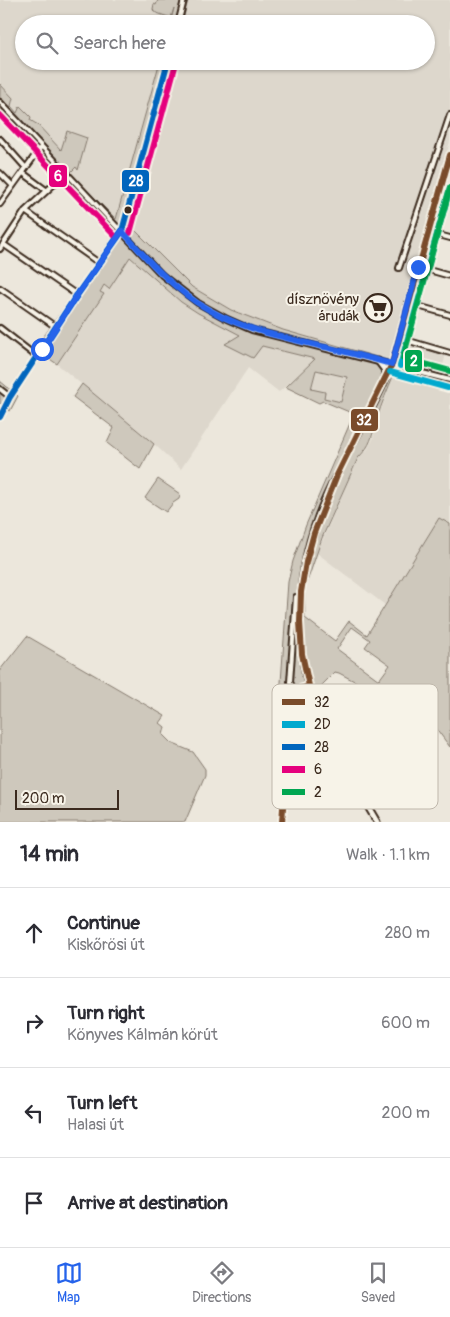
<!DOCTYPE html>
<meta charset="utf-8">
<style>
body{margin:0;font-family:Pangolin,sans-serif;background:#f7f7f7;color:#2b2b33}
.scale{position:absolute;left:15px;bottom:12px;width:104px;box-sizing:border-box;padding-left:5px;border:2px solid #3b2a1e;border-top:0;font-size:14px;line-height:18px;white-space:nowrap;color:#3b2a1e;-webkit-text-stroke:4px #f7f3e8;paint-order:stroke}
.stop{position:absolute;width:15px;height:15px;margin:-11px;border:4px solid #2563eb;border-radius:50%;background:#fff}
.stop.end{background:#2563eb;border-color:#fff;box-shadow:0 1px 5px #0008}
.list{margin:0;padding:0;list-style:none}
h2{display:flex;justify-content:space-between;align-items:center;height:65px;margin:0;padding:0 20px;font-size:21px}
h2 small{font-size:16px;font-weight:400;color:#7c7c81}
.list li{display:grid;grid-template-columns:32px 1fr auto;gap:15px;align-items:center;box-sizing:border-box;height:90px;padding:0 20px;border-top:1px solid #e1e1e2}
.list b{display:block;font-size:19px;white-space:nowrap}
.list p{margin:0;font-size:16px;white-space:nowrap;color:#7c7c81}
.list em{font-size:16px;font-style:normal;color:#7c7c81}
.icon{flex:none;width:28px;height:28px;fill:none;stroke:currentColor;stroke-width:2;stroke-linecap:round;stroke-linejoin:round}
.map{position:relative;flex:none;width:450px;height:822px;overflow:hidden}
.search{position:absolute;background:#fff;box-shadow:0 1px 4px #0004;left:15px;right:15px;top:15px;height:55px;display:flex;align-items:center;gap:12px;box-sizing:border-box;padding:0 18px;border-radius:28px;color:#7c7c81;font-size:19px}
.sheet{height:425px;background:#fff}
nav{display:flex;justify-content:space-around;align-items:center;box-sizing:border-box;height:70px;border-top:1px solid #e1e1e2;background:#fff;font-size:14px;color:#7c7c81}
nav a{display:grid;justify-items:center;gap:2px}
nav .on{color:#2563eb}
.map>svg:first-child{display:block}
</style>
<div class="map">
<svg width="450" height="822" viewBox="0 0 450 822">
<rect width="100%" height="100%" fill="#ece7dc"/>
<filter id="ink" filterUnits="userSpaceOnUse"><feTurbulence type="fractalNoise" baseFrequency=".02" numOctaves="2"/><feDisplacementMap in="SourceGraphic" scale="10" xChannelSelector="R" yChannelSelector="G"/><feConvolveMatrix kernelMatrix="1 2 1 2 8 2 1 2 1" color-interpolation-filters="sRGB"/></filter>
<g filter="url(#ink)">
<path fill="#ddd7cc" d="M0,0H177L170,24H24V61H160L116,219L70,173L76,167L78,169L38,125L30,120L20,106L17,113L11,106L13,98L0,84Z
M188,0H450V141L389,360L283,330L231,310L192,287L129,223L172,61H426V24H182Z
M130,257L181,302L198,313L241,335L226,345L262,346L316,359L279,392L248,368L181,469L154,444L57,364L103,294L100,292L104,285L109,288Z
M403,343L446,354L441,373L398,363Z
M316,370L347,377L341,402L324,398L311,389Z
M394,374L450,384V524L439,519L385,605L317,553L358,458L367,450L373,439L377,420Z"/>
<path fill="#cec8bc" stroke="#84796d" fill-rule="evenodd" d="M158,0H188L182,24H170L174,8L171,18L154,12L153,9L154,4L156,5Z
M160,61H172L129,224L192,287L231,310L283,330L398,363L450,375V384L394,374C388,389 381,404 377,419C371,438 372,444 358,458L322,538L305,588V618L335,641L349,621L367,635L439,518L450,524V747C433,725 419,701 395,687L393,691L360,684L339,673L335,672L319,688L296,696L292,713L279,711L288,582L293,561L306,525L354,414L323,401L319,403L286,387L315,359L262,346L253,358L225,344L240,335L198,313L181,302L130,257L109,289L104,285L100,292L104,294L57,364L35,349L117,230L0,107V84L13,98L11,106L17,113L20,106L31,117L30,120L38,125L61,150L67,131L87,138L78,170L76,167L70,173L116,219ZM316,370L347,377L341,402L324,398L325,392L311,389ZM352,627L370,640L365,647L390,665L379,680L337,649Z
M0,381L18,396L10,411L0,403Z
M82,384L154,444L140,469L107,443L114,428L73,397Z
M158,479L180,494L179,499L173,503L166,512L145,498Z
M27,636L165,716L160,723L165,727L163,735L171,743L193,752L205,769V775L185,822H0V670Z"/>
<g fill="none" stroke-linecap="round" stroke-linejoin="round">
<defs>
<path id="minor" d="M178,24L184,0
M0,102L162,275L198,303L227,319L252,330L450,380
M0,139L26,168
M0,173L13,186
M23,173L46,190
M438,195L450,198
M0,204L41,147
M25,211L99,263
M428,232L450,238
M3,244L77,295
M0,249L25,211L66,173
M418,267L450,276
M399,268L450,115
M0,288L56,327
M407,303L450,315
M0,328L37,357
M399,338L450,353
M0,389L10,397
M0,417L10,397L77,295L122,231L168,61
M294,691L290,682L296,597
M282,822L291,696L294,691L309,686"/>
<path id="major" d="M378,361L384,369L386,377
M377,822C356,786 333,750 317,712C290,643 296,564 326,497C346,452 374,410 392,364L450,155"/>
</defs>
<use href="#minor" stroke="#3b2a1e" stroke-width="8"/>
<use href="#major" stroke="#3b2a1e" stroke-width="9"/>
<use href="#minor" stroke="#f7f3e8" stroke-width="4"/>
<use href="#major" stroke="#f7f3e8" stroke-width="5"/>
<defs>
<path id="bus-1" d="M309,686L302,654L300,622L301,592L306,562L314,533L337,475L392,364L450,155
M282,822L291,696L294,691L309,686"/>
<path id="bus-2" d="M400,366L450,188
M390,372L448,388"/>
<path id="bus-3" d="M0,417L10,397L77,295L122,231L168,61"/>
<path id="bus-4" d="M0,115L116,237
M130,233L176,63"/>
<path id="bus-5" d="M450,188L403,358L450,371"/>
</defs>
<use href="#bus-1" stroke="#f7f3e8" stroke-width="10"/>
<use href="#bus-2" stroke="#f7f3e8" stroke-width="10"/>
<use href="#bus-3" stroke="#f7f3e8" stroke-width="10"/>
<use href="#bus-4" stroke="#f7f3e8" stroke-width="10"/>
<use href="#bus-5" stroke="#f7f3e8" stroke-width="10"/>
<use href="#bus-1" stroke="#7a4b2a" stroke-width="6"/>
<use href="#bus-2" stroke="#00a9ce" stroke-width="6"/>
<use href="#bus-3" stroke="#0065bd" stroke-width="6"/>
<use href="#bus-4" stroke="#e5007d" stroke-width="6"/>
<use href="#bus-5" stroke="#00a651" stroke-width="6"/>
</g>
</g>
<g fill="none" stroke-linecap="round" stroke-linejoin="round" filter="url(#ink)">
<path stroke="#2563eb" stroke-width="6" d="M42,349L77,295L122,231C145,257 168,283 196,302C235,328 280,337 325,347C347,352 369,358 392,364L418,267"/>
</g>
<defs>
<symbol id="supermarket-ring" viewBox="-11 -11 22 22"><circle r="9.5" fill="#f7f3e8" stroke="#3b2a1e" stroke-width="1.5"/><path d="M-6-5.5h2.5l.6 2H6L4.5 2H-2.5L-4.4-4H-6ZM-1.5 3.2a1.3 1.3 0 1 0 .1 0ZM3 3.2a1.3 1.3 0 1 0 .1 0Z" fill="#3b2a1e"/></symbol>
</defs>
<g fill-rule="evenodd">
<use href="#supermarket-ring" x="362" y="292" width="32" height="32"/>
</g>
<circle fill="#3b2a1e" stroke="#f7f3e8" stroke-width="2" cx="128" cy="210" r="4.5"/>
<g text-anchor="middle" stroke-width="4" stroke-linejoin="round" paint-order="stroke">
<g font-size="15" fill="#3b2a1e" stroke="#f7f3e8" text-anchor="end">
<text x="359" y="304">dísznövény<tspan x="359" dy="17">árudák</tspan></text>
</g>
</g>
<rect x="272" y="684" width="166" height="125" rx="8" fill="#f7f3e8" stroke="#bfb7ab" stroke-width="1"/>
<rect x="282" y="699" width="23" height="6" fill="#7a4b2a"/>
<rect x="282" y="721" width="23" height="7" fill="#00a9ce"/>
<rect x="282" y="744" width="23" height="6" fill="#0065bd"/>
<rect x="282" y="766" width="23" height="7" fill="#e5007d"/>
<rect x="282" y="789" width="23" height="6" fill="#00a651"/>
<g font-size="14" fill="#3b2a1e">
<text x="314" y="707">32</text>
<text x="314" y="729">2D</text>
<text x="314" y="752">28</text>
<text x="314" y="774">6</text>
<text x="314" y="797">2</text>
</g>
<g stroke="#f7f3e8" stroke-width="2">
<rect x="48" y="164" width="20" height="24" rx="5" fill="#e5007d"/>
<rect x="121" y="169" width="29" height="24" rx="5" fill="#0065bd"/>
<rect x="404" y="349" width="19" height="24" rx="5" fill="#00a651"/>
<rect x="350" y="408" width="29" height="24" rx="5" fill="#7a4b2a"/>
</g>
<g font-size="14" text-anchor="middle" font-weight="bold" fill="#fff">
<text x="58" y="181">6</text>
<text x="136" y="186">28</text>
<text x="414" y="366">2</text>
<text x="364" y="425">32</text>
</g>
</svg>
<div class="scale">200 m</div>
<div class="stop" style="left:42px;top:349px"></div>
<div class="stop end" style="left:418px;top:267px"></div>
<div class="search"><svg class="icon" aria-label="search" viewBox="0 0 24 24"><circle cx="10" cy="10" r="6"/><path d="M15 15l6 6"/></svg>Search here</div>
</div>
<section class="sheet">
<h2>14 min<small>Walk · 1.1 km</small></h2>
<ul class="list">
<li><svg class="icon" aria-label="ahead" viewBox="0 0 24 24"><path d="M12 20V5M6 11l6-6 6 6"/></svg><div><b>Continue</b><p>Kiskőrösi út</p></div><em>280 m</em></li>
<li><svg class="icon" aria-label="right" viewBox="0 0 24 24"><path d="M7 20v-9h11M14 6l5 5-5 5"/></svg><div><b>Turn right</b><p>Könyves Kálmán körút</p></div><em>600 m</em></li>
<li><svg class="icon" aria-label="left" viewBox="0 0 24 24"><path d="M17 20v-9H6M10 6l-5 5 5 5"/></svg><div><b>Turn left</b><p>Halasi út</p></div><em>200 m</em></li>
<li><svg class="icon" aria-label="arrive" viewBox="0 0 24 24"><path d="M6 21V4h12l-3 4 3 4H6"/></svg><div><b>Arrive at destination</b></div></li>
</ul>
</section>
<nav>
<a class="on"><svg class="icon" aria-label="map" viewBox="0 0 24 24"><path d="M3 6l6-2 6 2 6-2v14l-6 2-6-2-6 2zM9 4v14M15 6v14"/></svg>Map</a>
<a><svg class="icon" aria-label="directions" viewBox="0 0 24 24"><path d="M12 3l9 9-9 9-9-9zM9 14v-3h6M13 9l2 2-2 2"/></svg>Directions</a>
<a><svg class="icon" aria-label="saved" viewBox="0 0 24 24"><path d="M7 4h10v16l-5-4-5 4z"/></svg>Saved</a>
</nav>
